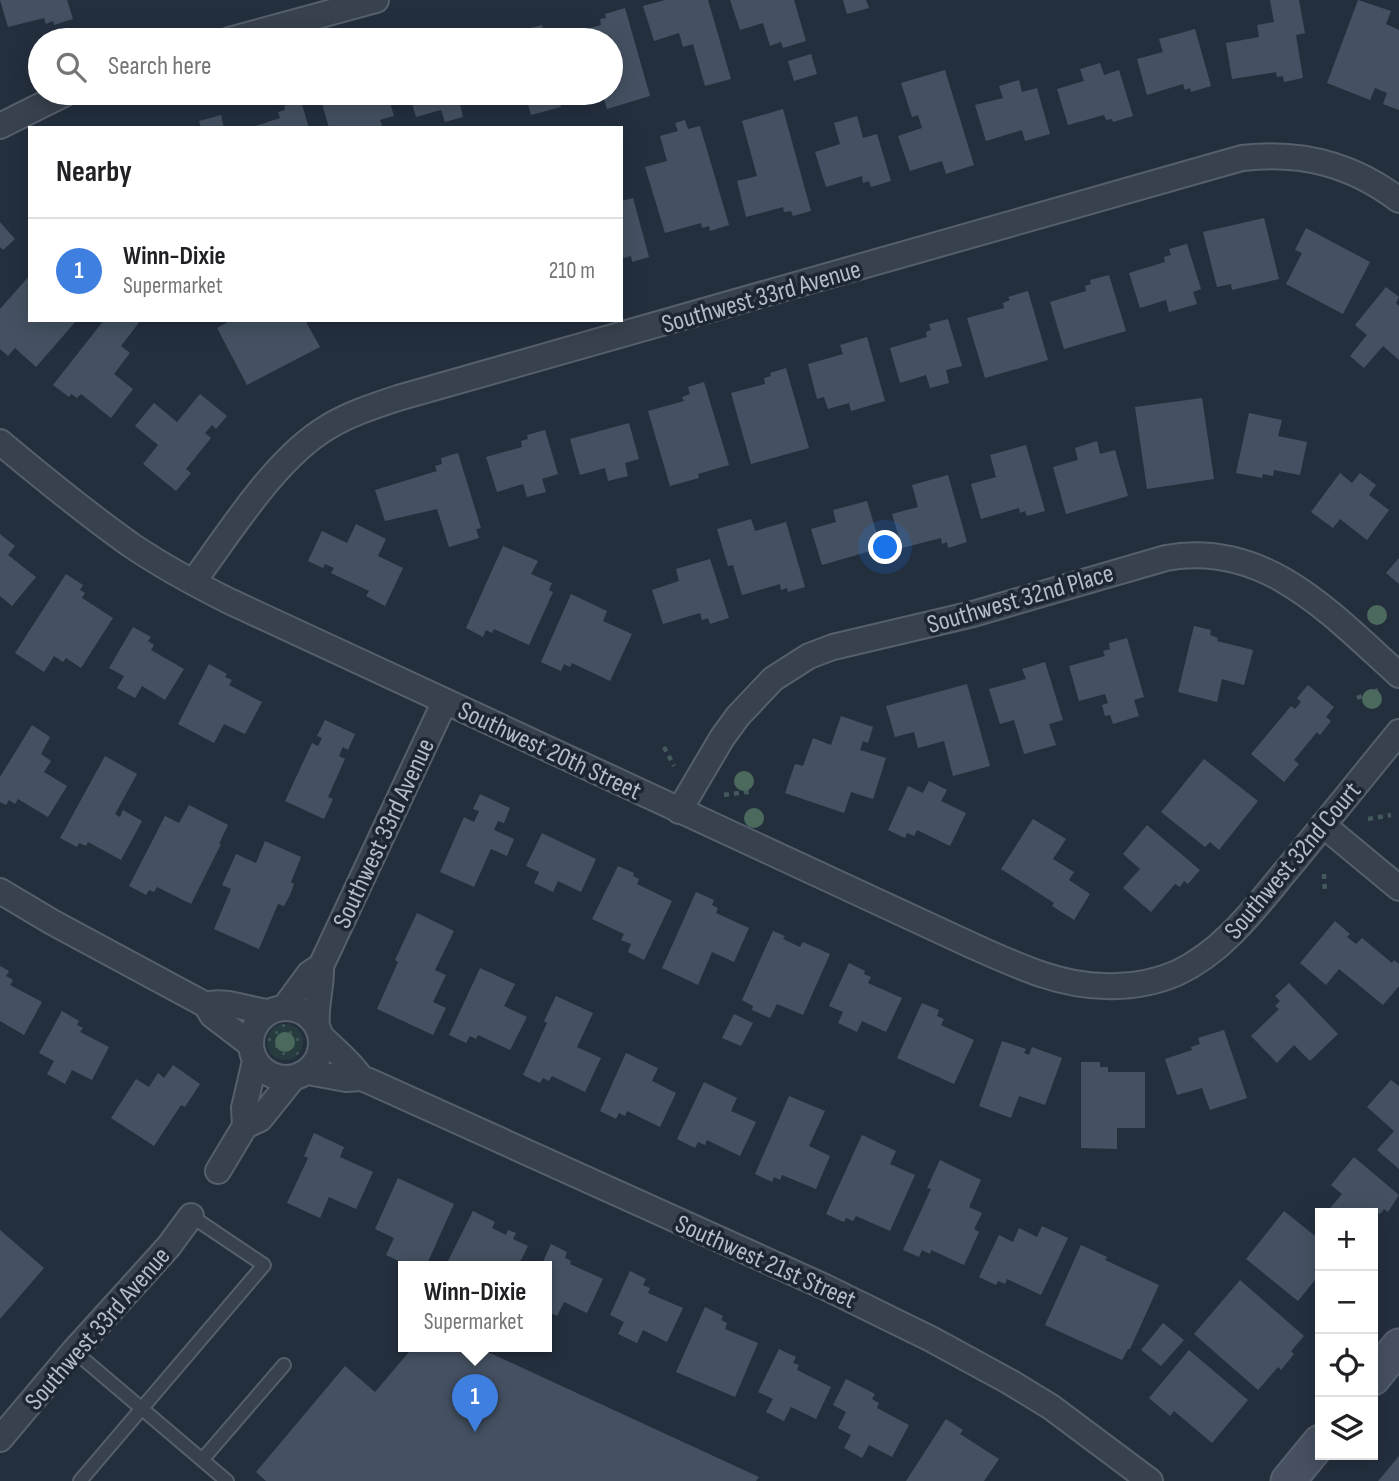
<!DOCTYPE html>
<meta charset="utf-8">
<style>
body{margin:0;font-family:"Sofia Sans Condensed",sans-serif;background:#f6f6f6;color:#202124}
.controls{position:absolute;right:21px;bottom:21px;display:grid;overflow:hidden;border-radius:0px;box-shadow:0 4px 18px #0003}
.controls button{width:63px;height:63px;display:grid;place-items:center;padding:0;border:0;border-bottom:2px solid #e0e0e0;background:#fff;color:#202124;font:35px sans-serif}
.you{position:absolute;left:886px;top:548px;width:24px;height:24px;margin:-18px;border:5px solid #fff;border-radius:50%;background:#1a73e8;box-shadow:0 0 0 10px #1a73e833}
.badge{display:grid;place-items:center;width:46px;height:46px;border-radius:50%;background:#7c3aed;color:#fff;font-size:23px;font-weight:700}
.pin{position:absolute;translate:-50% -58px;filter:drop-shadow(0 2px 4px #0008)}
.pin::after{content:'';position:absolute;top:37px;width:24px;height:21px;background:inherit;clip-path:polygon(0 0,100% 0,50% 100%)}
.popup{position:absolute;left:398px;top:1261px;width:154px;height:91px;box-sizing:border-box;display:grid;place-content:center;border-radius:0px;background:#fff;filter:drop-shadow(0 2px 5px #0005);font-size:23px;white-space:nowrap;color:#757577}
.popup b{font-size:26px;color:#202124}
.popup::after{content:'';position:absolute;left:50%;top:100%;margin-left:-14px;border:14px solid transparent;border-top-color:#fff}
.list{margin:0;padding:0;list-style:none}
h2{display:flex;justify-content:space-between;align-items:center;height:91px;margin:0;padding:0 28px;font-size:30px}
h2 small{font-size:23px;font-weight:400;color:#757577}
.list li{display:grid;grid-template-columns:46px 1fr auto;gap:21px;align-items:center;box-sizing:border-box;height:105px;padding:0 28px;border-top:2px solid #e0e0e0}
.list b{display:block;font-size:26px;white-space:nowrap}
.list p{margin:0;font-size:23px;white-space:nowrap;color:#757577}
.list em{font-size:23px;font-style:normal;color:#757577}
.icon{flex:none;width:38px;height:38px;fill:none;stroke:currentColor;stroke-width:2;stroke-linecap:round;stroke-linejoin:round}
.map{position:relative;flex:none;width:1399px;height:1481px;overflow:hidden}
.search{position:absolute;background:#fff;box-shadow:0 4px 18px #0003;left:28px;top:28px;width:595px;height:77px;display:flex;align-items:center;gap:18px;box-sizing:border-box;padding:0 24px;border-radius:38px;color:#757577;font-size:26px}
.panel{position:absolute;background:#fff;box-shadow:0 4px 18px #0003;left:28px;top:126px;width:595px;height:196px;border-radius:0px}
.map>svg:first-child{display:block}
</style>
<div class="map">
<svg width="1399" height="1481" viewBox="0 0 1399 1481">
<defs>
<pattern id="grass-dots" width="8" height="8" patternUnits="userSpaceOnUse" patternTransform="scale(1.75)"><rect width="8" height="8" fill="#263c3f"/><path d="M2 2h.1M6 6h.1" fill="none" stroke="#435659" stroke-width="1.8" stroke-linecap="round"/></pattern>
</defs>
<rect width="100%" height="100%" fill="#242f3e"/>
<path fill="url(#grass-dots)" d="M267 1042a18 18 0 1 1 36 0a18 18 0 1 1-36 0Z"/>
<path fill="#455162" d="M0,0H67L73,19L54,25L53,21L46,24L44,18L8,27Z
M665,0H708L731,79L705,86L693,44L683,47L679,33L654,41L643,6Z
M730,0H794L806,41L783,48L781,42L770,46L763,23L740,30Z
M843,0H866L869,8L847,14Z
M1270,0H1299L1305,33L1296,35L1303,78L1284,82L1283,76L1277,77L1276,72L1232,79L1226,43L1259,37L1257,25L1274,22Z
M1358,0L1391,11L1386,24L1399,30V110L1383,104L1387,93L1375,88L1370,100L1327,83Z
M625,8L650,96L607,109L602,93H611V40H566L564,35L601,25L600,19L606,18L605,14Z
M542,25L546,40H521L518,31Z
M1195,29L1211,86L1191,92L1190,88L1185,90L1183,84L1147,95L1137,59L1163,52L1159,39Z
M811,54L817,74L794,81L788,61Z
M1100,63L1104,75L1119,70L1133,116L1113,122L1112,119L1106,120L1104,115L1068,125L1057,89L1084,81L1080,69Z
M945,70L974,165L946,174L942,161L910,171L898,136L922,128L918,115L912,117L901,83Z
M1019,80L1022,92L1037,88L1050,134L1025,141L1022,130L986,141L975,105L1003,98L999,86Z
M319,93H387L394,116L380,120L383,128H329Z
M409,93H472L475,100L460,104L463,117L445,122L441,110L416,117Z
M525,93H557L561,107L531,115Z
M301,101L309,128H249L280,118L278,112L285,110L284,106Z
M783,109L811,211L793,216L791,211L784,212L783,207L746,217L737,181L757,176L742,121Z
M221,115L224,128H201L199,121Z
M857,116L863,138L877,134L891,181L871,187L869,181L863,183L862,176L826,187L815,152L840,144L834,123Z
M685,120L688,129L700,126L729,225L710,231L709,226L702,228L701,223L665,233L645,167L667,161L660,136L678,131L675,123Z
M633,198L649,257L632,262L631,256L624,258L621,253V201Z
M1264,218L1279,279L1232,290L1231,284L1217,287L1203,232Z
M0,222L15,239L3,250L0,247Z
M1306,228L1370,262L1343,314L1286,284L1302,253L1295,250Z
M1187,244L1201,289L1193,292L1197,304L1169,312L1166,300L1140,308L1129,273L1165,262L1164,257L1171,255L1169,249Z
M30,275V320H77L36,367L15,348L8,356L0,349V309Z
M1109,275L1126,331L1064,349L1050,302L1086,291L1085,286L1091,284L1090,280Z
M1386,287L1399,297L1396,303L1399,306V360L1383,346L1364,368L1350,356L1367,335L1355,325Z
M1028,291L1048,360L985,378L967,318L1004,308L1003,303L1010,300L1008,297Z
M948,319L962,366L946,370L949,383L930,388L926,375L900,383L890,348L927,337L926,332L931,330L929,324Z
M104,320H141L121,346L130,353L114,374L133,389L111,418L81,394L77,398L71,394L69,397L53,385Z
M231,320H305L320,347L247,385L217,328Z
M867,337L885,401L851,411L849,403L828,409L824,397L817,399L808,364L843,354L840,345Z
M786,368L809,448L751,464L731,393L765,384L764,378L771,376L770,373Z
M704,382L729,465L698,474L699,478L670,486L648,411L684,401L682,397L690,394L688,387Z
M200,394L227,416L216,429L212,425L205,433L211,438L186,469L191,473L176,491L143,464L158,445L135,426L154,403L177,422Z
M1202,398L1214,479L1147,489L1135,407Z
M1249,413L1282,420L1278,436L1307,442L1300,475L1274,470L1273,476L1263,474L1262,478L1236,473Z
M629,423L639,459L625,463L628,476L608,481L605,468L580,475L570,439Z
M545,430L558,474L542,479L546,492L527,497L523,484L497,492L486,457L522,447L521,441L528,439L527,435Z
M1097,441L1100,454L1115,450L1128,496L1066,514L1053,467L1078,460L1075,448Z
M1026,445L1045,511L1027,516L1025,511L1020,513L1019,508L981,519L971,484L996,477L990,455Z
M458,453L481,528L476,529L479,538L449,547L437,509L385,521L375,490L437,471L435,466L442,464L441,458Z
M1340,473L1352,483L1360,473L1376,485L1369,495L1389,510L1367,540L1340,519L1333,528L1311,512Z
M948,475L967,542L948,548L947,542L942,544L941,538L902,548L892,514L918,507L912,485Z
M867,501L881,548L822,565L811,529L836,522L833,510Z
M751,519L755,531L786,522L805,587L788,592L787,588L781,590L780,584L742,595L733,565L728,566L717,529Z
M356,524L386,539L378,556L403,568L385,606L366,596L369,591L331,573L334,568L325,564L323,568L308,561L322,531L347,543Z
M0,534L15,546L8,555L36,577L12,606L0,596Z
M503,546L538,561L531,574L552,583L549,590L553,592L529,645L494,629L492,633L486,630L483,637L466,628Z
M1399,558V584L1386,573Z
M710,559L729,618L710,624L708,618L702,620L700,613L663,624L652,590L679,581L676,569Z
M66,574L83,585L80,590L85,593L82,598L113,618L81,668L66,658L63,662L54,656L44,672L15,653Z
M571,594L607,611L603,621L632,634L610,681L572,663L570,667L564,664L561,671L541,662Z
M1194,626L1211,630L1210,635L1218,638L1217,641L1253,650L1244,685L1222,679L1217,702L1178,692Z
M133,627L151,637L148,641L154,645L151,650L184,669L165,700L142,686L135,698L117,688L124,676L109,668Z
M1127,638L1144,697L1134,700L1139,716L1113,724L1110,715L1105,716L1102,705L1108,703L1105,694L1079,701L1069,666L1105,656L1103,651L1110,649L1109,643Z
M1045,662L1063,720L1049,724L1056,745L1024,754L1014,720L1000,724L989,689L1026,679L1022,669Z
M209,664L227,674L225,677L232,680L229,685L262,702L245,734L224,724L214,743L178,724Z
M967,684L990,766L953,776L944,741L918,748L914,732L895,737L886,706Z
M1308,685L1334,707L1326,717L1331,721L1320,735L1317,732L1294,760L1299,764L1284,782L1251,754L1291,706L1295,709L1301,702L1297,698Z
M841,716L873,727L868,743L863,741L860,750L886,758L873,799L851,792L844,813L785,793L795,764L803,766L813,738L831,745Z
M325,720L355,734L348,750L343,747L339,756L345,759L328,797L333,799L324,819L285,801L312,743L318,746L322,738L317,736Z
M32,725L50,737L41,754L51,761L44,772L67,786L48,817L18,799L15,804L9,800L6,805L0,802V777Z
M105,756L137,774L115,814L120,817L123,810L142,821L121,860L88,842L86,846L79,843L77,847L60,838Z
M1204,759L1258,801L1219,850L1210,842L1205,847L1161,812Z
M929,781L947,790L941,801L966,813L950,846L917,830L914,836L907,833L905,838L888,830L908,786L923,793Z
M480,794L510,808L504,823L498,821L494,830L514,839L507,856L491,849L474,887L440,872L464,817L474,822L479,811L473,809Z
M189,805L228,825L219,844H221L191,904L157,887L154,892L149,890L146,895L129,886L165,816L179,823Z
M1033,819L1066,839L1053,859L1074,872L1069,880L1090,894L1074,920L1052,906L1054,903L1001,869Z
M1147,825L1200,870L1188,884L1184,881L1180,887L1175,884L1151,912L1123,888L1140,869L1123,854Z
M542,833L596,859L581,892L558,881L553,892L534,883L539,872L526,866Z
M265,841L301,857L291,882L294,884L290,895L284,906L278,904L259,949L214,929L231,889L222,885L236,854L256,863Z
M618,866L634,873L633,876L639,879L637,884L672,901L644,960L628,952L631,944L621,940L624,934L592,919Z
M696,892L714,900L712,905L718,908L716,913L749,928L734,962L712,952L698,985L662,968Z
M417,913L454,931L435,970L446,975L433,1002L446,1008L433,1035L377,1009L398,962L395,960Z
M1335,921L1350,934L1347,937L1356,944L1362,938L1392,963L1394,960L1399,964V986L1383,1005L1339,969L1326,985L1300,963Z
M773,931L785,936L783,939L800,947L803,942L830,954L803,1015L777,1004L770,1018L752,1010L753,1006L742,1000Z
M849,963L865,971L864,974L871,977L868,983L902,998L886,1032L862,1021L857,1032L838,1023L843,1012L829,1006Z
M0,966L9,971L6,976L13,980L10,985L42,1002L24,1035L0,1021Z
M480,968L515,984L504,1006L527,1017L510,1050L478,1035L476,1039L470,1036L466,1043L449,1035Z
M1289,983L1338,1034L1310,1061L1294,1045L1277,1063L1251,1036L1279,1009L1275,1006L1280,1001L1275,996Z
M556,996L593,1013L577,1047L601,1058L585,1092L552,1076L549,1081L543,1078L540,1083L523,1075L547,1023L544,1021Z
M922,1003L939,1010L937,1016L944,1019L941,1025L974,1040L954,1084L897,1058Z
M62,1011L79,1021L77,1025L83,1028L80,1032L109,1047L92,1080L72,1070L65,1084L47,1074L54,1061L39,1053Z
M734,1014L753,1023L741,1046L722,1038Z
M1224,1030L1247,1098L1210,1110L1202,1088L1177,1095L1165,1059L1192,1050L1191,1047L1200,1044L1198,1038Z
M1002,1041L1026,1049L1024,1053L1029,1055L1032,1047L1062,1058L1045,1105L1019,1096L1011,1118L979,1106Z
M626,1053L658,1068L652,1081L676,1093L660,1127L627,1111L625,1116L619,1113L616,1119L600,1111Z
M1081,1062H1100V1067H1108V1072H1145V1128H1117V1149L1081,1148Z
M173,1065L200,1084L185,1107L181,1105L154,1146L111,1118L136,1079L149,1087L158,1073L164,1078Z
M1391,1080L1399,1086V1169L1377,1150L1394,1131L1367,1107Z
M704,1082L737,1098L731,1111L756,1122L740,1156L707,1140L705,1145L698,1142L695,1148L677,1139Z
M789,1096L825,1111L809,1146L830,1156L816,1189L782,1175L780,1180L774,1177L772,1182L755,1174Z
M314,1133L344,1147L340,1157L373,1172L356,1209L329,1197L320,1218L287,1203L308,1158L304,1156Z
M862,1135L896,1151L890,1164L915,1175L890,1231L856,1216L853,1221L846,1218L844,1222L826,1214Z
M1354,1157L1399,1195L1388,1212L1384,1209L1380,1214L1375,1210L1373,1213H1326L1342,1194L1331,1185Z
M940,1160L981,1180L969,1207L982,1213L974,1229L979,1232L964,1265L931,1250L930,1254L922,1250L919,1257L903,1250L931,1189L927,1188Z
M398,1178L454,1204L426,1266H410L386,1255L394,1238L375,1229Z
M473,1211L495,1222L492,1228L506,1235L508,1230L516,1233L513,1239L528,1246L518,1266H449L447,1263Z
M1284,1211L1320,1240V1274L1298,1301L1246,1259Z
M1042,1226L1068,1238L1041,1295L1007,1279L1005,1284L998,1281L996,1285L979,1277L999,1235L1013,1242L1019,1228L1037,1237Z
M0,1230L44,1268L0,1319Z
M551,1244L567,1252L565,1258L571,1261L570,1264L603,1279L587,1313L564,1302L557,1316L547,1311V1266H541Z
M1081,1245L1107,1257L1105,1260L1159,1285L1130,1349H1128L1122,1360L1045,1325Z
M630,1271L646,1279L643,1285L650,1288L648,1293L683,1308L667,1342L643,1330L637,1343L618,1334L624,1322L610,1315Z
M1240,1280L1304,1336L1291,1351L1294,1354L1281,1370L1278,1367L1258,1390L1194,1334Z
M705,1307L723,1316L721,1320L727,1323L725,1329L758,1343L735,1397L676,1372Z
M1163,1323L1184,1340L1161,1366L1141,1350Z
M414,1346H475L759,1477L756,1481H266L256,1472L345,1366L375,1392Z
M779,1349L796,1357L793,1363L799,1365L797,1370L831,1387L816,1419L791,1407L784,1421L766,1412L773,1399L758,1392Z
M1189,1350L1248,1400L1212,1443L1174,1411L1170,1416L1149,1398Z
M846,1379L875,1394L872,1399L879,1403L877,1408L909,1425L892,1457L869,1445L862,1458L844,1448L851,1435L838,1428L846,1412L833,1405Z
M946,1419L963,1430L960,1434L999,1459L984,1481H906Z
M1399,1456V1481H1378L1384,1474Z"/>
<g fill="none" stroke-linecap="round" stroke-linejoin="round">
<defs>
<path id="lane" d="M74,1351L227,1481
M202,1460L284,1365
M80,1481L264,1265L191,1216"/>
<path id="street" d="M229,40L376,0
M0,126L66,93
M0,442C43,478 86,513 131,545C162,566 195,584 229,601L973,946C1014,964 1059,986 1105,986C1129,987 1154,983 1177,973C1227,950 1260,901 1295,860C1330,817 1364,775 1399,732
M193,582C229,534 275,458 328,427C349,414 374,406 398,398L1242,158C1301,151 1352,164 1399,200
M679,811L722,738L738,716L773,679L809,656L833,647L973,614L1166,558C1266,540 1331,614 1399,675
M1323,825L1399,888
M0,891L52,922L206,1005L212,1015L250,1044
M206,1005C226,999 247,1010 269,1012
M251 1043a35 35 0 1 1 70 0a35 35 0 1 1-70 0Z
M284,1008L309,974L321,966
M317,1026C315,1005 322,986 321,966L445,701
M321,1036C334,1050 350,1061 361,1078
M308,1072L346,1079L361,1078L369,1081L825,1287L931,1339L1010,1382L1051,1407L1150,1481
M245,1126L244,1108L255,1061
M218,1171L245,1126L260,1119L293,1078
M0,1439L74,1351L169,1246L191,1216"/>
<path id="secondary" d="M1373,1378L1399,1346
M1288,1481L1320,1442"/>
</defs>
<use href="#lane" stroke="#565f6c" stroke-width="16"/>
<use href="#street" stroke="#565f6c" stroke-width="28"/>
<use href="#secondary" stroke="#565f6c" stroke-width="37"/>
<path stroke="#44595c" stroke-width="4.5" stroke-dasharray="5 5" stroke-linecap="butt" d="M1357,698L1378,690
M664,747L674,766
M724,795L754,791
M1368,819L1391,815
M1324,874L1325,893"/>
<use href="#lane" stroke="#38414e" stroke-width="12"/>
<use href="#street" stroke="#38414e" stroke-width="24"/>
<use href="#secondary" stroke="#465061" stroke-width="33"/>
</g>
<g fill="#4b6a5d">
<circle cx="1377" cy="615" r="10"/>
<circle cx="1372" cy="699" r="10"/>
<circle cx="744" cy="781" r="10"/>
<circle cx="754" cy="818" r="10"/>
<circle cx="285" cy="1042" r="10"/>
</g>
<g text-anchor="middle" stroke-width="7" stroke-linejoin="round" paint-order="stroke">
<g font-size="26" fill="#b4bcc9" stroke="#1d2633">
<text transform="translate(761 296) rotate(-16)" y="9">Southwest 33rd Avenue</text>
<text transform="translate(1020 598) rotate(-16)" y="9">Southwest 32nd Place</text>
<text transform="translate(550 750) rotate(25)" y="9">Southwest 20th Street</text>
<text transform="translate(383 833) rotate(-65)" y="9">Southwest 33rd Avenue</text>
<text transform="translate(1292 860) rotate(-50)" y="9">Southwest 32nd Court</text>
<text transform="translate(766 1261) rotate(24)" y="9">Southwest 21st Street</text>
<text transform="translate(97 1328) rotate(-49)" y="9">Southwest 33rd Avenue</text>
</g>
</g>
</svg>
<div class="controls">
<button>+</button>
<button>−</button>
<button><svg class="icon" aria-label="locate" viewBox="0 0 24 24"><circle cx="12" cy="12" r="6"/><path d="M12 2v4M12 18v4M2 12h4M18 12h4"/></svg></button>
<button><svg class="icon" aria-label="layers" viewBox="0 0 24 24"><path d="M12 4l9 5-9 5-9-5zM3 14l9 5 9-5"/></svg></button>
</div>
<div class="you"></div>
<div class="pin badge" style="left:475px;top:1432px;background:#3f7fe0">1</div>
<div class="popup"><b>Winn-Dixie</b>Supermarket</div>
<div class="search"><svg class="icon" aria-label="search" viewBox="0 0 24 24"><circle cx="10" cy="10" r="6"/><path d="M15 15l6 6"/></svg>Search here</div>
<section class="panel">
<h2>Nearby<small></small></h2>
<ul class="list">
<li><span class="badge" style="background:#3f7fe0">1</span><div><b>Winn-Dixie</b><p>Supermarket</p></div><em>210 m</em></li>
</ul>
</section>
</div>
